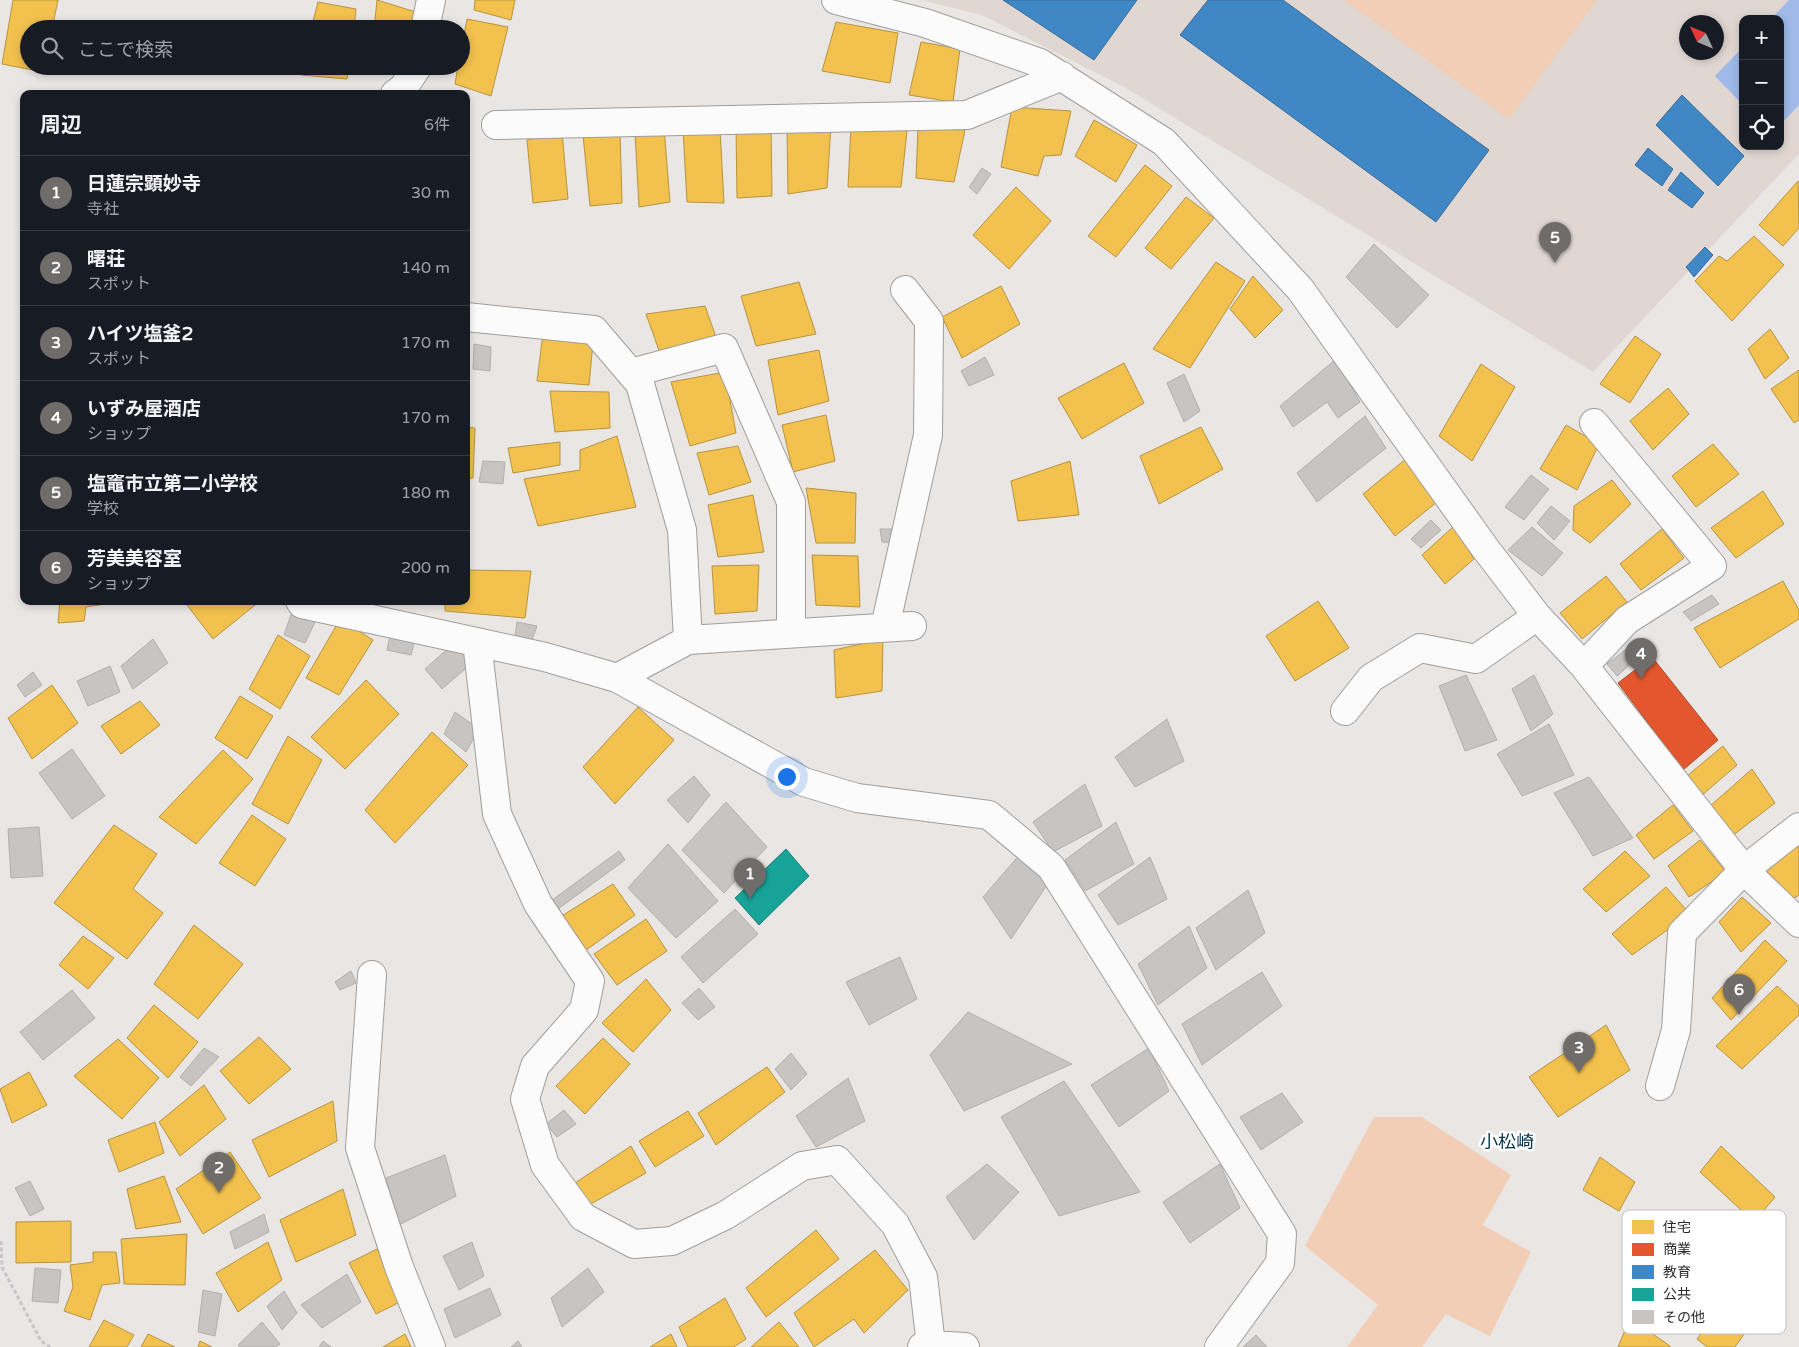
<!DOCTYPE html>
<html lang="ja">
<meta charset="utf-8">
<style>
body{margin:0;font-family:"Varela Round","Noto Sans JP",sans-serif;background:#242831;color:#f1f3f6}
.controls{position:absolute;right:15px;top:15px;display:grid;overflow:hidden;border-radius:10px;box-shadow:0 2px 8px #0003}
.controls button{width:45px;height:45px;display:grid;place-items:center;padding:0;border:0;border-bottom:1px solid #363941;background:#171b24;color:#f1f3f6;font:25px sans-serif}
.compass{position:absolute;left:1679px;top:15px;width:45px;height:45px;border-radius:50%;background:#171b24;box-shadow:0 2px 8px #0003;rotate:314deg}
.you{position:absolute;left:786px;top:776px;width:18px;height:18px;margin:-12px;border:4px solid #fff;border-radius:50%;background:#1a73e8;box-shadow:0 0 0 8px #1a73e833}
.badge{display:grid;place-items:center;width:32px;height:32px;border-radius:50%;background:#6f6c6a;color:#fff;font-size:16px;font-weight:700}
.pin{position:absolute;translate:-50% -41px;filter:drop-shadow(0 1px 2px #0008)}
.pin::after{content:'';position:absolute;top:26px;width:18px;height:15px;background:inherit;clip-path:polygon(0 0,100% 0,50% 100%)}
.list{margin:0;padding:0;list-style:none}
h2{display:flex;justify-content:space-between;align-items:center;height:65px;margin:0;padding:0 20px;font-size:21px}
h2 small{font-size:16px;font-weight:400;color:#9ea1a6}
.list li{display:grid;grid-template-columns:32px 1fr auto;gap:15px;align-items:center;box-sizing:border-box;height:75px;padding:0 20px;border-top:1px solid #363941}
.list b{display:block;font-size:19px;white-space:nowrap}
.list p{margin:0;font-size:16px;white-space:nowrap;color:#9ea1a6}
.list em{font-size:16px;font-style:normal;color:#9ea1a6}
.icon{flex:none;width:28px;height:28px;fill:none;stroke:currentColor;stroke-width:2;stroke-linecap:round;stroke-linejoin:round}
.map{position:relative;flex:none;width:1799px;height:1347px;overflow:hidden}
.search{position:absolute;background:#171b24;box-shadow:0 2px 8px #0003;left:20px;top:20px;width:450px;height:55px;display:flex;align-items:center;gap:12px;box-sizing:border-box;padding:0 18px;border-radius:28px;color:#9ea1a6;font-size:19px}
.panel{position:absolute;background:#171b24;box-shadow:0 2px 8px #0003;left:20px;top:90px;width:450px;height:515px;border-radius:10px}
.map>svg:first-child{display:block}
</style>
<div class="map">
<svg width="1799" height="1347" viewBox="0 0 1799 1347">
<rect width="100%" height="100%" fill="#e9e6e4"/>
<path fill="#e0d7d2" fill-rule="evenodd" d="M922,0H1799V154L1593,372L1124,87L982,15ZM1743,19H1780V146H1743ZM1686,22H1716V52H1686Z"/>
<path fill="#f2ceb7" d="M1344,0H1597L1509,119Z
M1374,1117H1422L1511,1175L1483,1225L1531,1252L1490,1336L1446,1314L1422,1347H1347L1378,1305L1305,1246Z"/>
<path fill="#9fbae8" d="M1789,0H1799V105L1780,125V19H1771Z
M1743,47V105L1715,76Z"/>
<path fill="#f2c14e" stroke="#b79443" d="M13,0H58L52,29H29V66H44L43,72L2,64Z
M377,0L416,12L413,29H374Z
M475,0H515L511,20L474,10Z
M318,2L356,9L354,29H311Z
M467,19L508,27L491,96L455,84L458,66H461V51Z
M836,22L898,33L890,83L822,71Z
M921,42L960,49L953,102L909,95Z
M303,66H349L347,79L301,75Z
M1012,107L1071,111L1061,155L1044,156L1038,176L1001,167Z
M1094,120L1137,145L1116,182L1075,156Z
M908,122L901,187H848L851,125Z
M736,125L771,127L772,196L737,198Z
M831,125L827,188L788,194L787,128Z
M664,128L670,202L639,207L635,132Z
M918,128L965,130L954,182L916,178Z
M683,129H720L724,203L687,202Z
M620,130L622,203L590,206L583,135Z
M562,132L568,199L533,203L527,140Z
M1145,165L1172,186L1116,257L1088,236Z
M1798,181L1799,228L1783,246L1759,225Z
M1016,187L1051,221L1009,269L973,235Z
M1186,197L1214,218L1171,269L1145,248Z
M1754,236L1784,265L1732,321L1695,281L1719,256L1727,261Z
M1216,262L1245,281L1190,368L1153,349Z
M1253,276L1283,310L1255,338L1230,309Z
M799,282L816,334L756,346L741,296Z
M1001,286L1020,324L962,358L942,317Z
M705,306L716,337L661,356L646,314Z
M1770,329L1789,358L1765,379L1748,349Z
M543,333L593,343L589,385L537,381Z
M1635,336L1661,354L1630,403L1600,384Z
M819,350L829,401L778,415L768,360Z
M1124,363L1144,403L1082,439L1058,398Z
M1481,364L1515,387L1472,461L1439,436Z
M1799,370V420L1794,423L1771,389Z
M725,372L736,433L690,446L671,382Z
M1668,388L1689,414L1653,450L1630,421Z
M550,391L609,392L610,428L555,432Z
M826,415L835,461L793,472L782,425Z
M1566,425L1599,444L1577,490L1540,469Z
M466,427L475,428L473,478L466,479Z
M1201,427L1223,469L1159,504L1140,456Z
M617,436L636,507L538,526L524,479L580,470V450Z
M560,442V465L513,473L508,448Z
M1713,444L1739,474L1696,507L1672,476Z
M738,446L751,482L709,495L697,453Z
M1407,458L1437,502L1395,536L1363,494Z
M1070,461L1079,515L1018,521L1011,481Z
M1612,480L1631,504L1590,543L1573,530L1574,506Z
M806,488L856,493L855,543H816Z
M1763,491L1784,524L1736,558L1711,528Z
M753,495L764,552L718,557L708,505Z
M1454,526L1474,559L1445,584L1422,555Z
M1662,529L1684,558L1641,590L1620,564Z
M812,555L858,556L860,607L816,605Z
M759,565L757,611L715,614L712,566Z
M466,570L531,571L525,618L445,611V601H466Z
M1606,576L1627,602L1582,639L1560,613Z
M1783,581L1799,610V619L1720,668L1694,628Z
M60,601H124L86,607L84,621L58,623Z
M192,601H260L213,639L187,605Z
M1318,601L1349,648L1295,681L1266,636Z
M340,619L373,640L339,695L306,678Z
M278,635L310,656L280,709L249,689Z
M883,639L882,691L836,698L834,650Z
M366,680L399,714L345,769L311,737Z
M52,685L78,723L32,759L8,718Z
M240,696L273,716L247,759L215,738Z
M140,701L160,725L121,754L101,726Z
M638,707L674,740L615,804L583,767Z
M432,732L468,765L395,843L365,810Z
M288,736L322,760L288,824L252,804Z
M1723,746L1737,765L1701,796L1687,776Z
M223,750L253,779L196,844L159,817Z
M1752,769L1775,803L1732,836L1709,807Z
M1673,805L1693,831L1654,859L1636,835Z
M252,815L286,839L255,886L219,863Z
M114,825L157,854L133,889L163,913L127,959L54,903Z
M1700,840L1726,872L1689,897L1668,866Z
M1799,842V895L1792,900L1765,873Z
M1625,851L1650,876L1606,912L1583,889Z
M613,884L635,915L582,953L560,917Z
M1666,887L1690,914L1632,955L1612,934Z
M1742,897L1771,923L1741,952L1719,922Z
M646,919L667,951L617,985L594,954Z
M194,925L243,964L198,1019L154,984Z
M83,936L114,958L88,989L59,965Z
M1765,940L1787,961L1731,1020L1712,998Z
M646,979L671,1010L633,1052L602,1023Z
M1777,986L1799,1006V1015L1742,1069L1716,1046Z
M154,1005L198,1042L168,1078L127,1038Z
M1606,1025L1630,1070L1558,1117L1529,1077Z
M259,1037L291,1069L249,1104L220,1071Z
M603,1038L630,1064L585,1114L556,1086Z
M118,1039L159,1078L122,1119L74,1076Z
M767,1067L785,1092L716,1145L698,1113Z
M29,1072L47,1105L12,1123L0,1089Z
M204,1085L226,1119L180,1156L159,1122Z
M333,1101L337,1141L269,1177L252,1140Z
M688,1111L704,1136L655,1167L639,1141Z
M155,1122L164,1153L119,1172L108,1140Z
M631,1146L646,1173L587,1206L575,1183Z
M1721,1146L1775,1197L1754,1222L1700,1172Z
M230,1152L261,1198L203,1234L176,1189Z
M1600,1157L1635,1182L1619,1211L1583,1190Z
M164,1176L181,1222L136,1229L127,1189Z
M343,1189L356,1235L296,1262L280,1220Z
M71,1221V1262L16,1263V1222Z
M816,1230L839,1259L766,1317L746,1288Z
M187,1234L185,1285L124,1284L121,1239Z
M268,1242L282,1280L238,1312L216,1273Z
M377,1249L404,1300L376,1314L349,1263Z
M875,1250L908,1290L864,1333L854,1319L814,1347L794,1313Z
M93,1252H116L120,1283L102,1285L90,1320L64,1311L73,1287L70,1265L93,1262Z
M1728,1295L1757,1316L1735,1347H1707L1697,1339Z
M725,1298L746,1339L734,1347H688L679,1327Z
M1630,1318L1670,1346V1347H1618Z
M104,1320L134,1335L127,1347H89Z
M779,1322L799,1347H751Z
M148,1334L175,1347H141Z
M405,1334L411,1347H383Z
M671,1334L677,1347H650Z
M200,1341L212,1347H198Z"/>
<path fill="#e4572e" stroke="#ad4a2c" d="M1652,657L1718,740L1683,770L1618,683Z"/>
<path fill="#3f88c5" stroke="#3a6c96" d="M1003,0H1137L1094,60Z
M1208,0H1283L1489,150L1436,222L1180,35Z
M1682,95L1744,156L1718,186L1656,125Z
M1648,148L1673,169L1662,186L1635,165Z
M1681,172L1704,193L1692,208L1668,190Z
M1705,247L1713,255L1694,277L1686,267Z"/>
<path fill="#17a398" stroke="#1e7f77" d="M786,849L809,876L759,925L735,898Z"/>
<path fill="#c7c4c2" stroke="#b2b0ae" d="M982,168L991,174L977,194L969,187Z
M1374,244L1429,295L1397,328L1346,277Z
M474,344L491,347L490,371L473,369Z
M985,357L994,375L969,386L961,371Z
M1336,359L1360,402L1338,418L1327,402L1293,427L1280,406Z
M1184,374L1200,411L1184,422L1167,383Z
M1365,416L1386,448L1317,502L1297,473Z
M483,461L505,462L503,484L479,482Z
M1531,475L1549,489L1524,520L1505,507Z
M1551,506L1570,521L1554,540L1537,523Z
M1431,520L1441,530L1421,548L1411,539Z
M1532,527L1563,553L1542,576L1508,550Z
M880,529H895L896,543L882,542Z
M1712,595L1719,604L1691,621L1683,612Z
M293,609L316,620L305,643L284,635Z
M517,622L537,626L532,640L515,636Z
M391,630L416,635L411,655L387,650Z
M153,639L168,663L133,689L121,666Z
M1639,639L1649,648L1617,676L1607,664Z
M453,644L472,663L442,689L425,669Z
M110,666L120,692L88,706L77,681Z
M33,672L42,685L25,697L17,685Z
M1466,675L1497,740L1465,751L1439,686Z
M1534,675L1553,714L1531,731L1512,689Z
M455,712L479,729L466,752L444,734Z
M1167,719L1184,761L1135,787L1115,757Z
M1549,724L1574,775L1522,796L1497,754Z
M72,749L105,796L72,819L39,773Z
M694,776L710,795L688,823L667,800Z
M1589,777L1633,838L1593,856L1554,793Z
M1085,784L1102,826L1053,852L1033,822Z
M726,802L767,847L724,893L682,850Z
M1116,822L1134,864L1085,891L1065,860Z
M39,827L43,876L11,878L8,829Z
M668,844L718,901L676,938L628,888Z
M619,851L625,860L554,912L548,903Z
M1021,853L1049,882L1011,939L983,897Z
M1150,857L1167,899L1118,925L1098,895Z
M1248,890L1265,933L1216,970L1196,928Z
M735,909L758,934L703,983L681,957Z
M1189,926L1207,968L1158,1005L1138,964Z
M900,957L917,999L869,1025L846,982Z
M351,971L356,983L340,990L335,982Z
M1262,972L1282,1006L1202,1065L1182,1024Z
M699,988L715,1007L698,1020L682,1003Z
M72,990L95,1018L43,1060L20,1032Z
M968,1012L1072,1064L964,1111L930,1055Z
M204,1048L219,1057L191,1086L180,1077Z
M1149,1048L1169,1091L1119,1127L1091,1085Z
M791,1053L807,1074L791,1090L775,1069Z
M848,1078L865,1121L816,1147L796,1116Z
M1064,1081L1140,1192L1059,1216L1001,1117Z
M1282,1093L1303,1122L1261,1150L1240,1117Z
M564,1110L576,1124L557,1137L546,1124Z
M445,1155L456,1196L397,1226L386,1178Z
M987,1164L1019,1192L974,1240L946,1197Z
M1220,1164L1240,1208L1190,1243L1163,1202Z
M30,1181L44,1209L30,1216L15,1188Z
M264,1214L269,1232L235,1249L230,1232Z
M472,1242L484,1276L459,1290L443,1256Z
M35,1268L61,1270L58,1303L32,1301Z
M588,1268L604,1292L562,1327L551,1298Z
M347,1274L361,1302L322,1328L301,1305Z
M490,1288L501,1315L455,1338L444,1309Z
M203,1290L222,1294L215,1336L198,1332Z
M284,1291L297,1313L282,1330L267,1306Z
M262,1322L280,1344L276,1347H240L238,1345Z
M1256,1335L1267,1347H1243Z
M323,1341L331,1347H319Z
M518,1341L522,1347H511Z"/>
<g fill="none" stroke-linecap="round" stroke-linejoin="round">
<defs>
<path id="street" d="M836,0L925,23L1040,63L1164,142L1300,289L1485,548L1537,616L1584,666L1744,870L1799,923
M425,29L431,0
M395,94L403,88L418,66
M496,125L967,115L1062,76
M466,317L594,330L640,384L682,530L688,640
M631,373L724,348L791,502V633
M300,601L302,604L545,657L617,678L804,782L857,798L989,815L1051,867L1282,1234L1280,1263L1219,1347
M885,627L928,435L929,321L905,290
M477,642L497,814L538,904L590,981L584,1010L535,1066L525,1099L545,1165L583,1217L634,1244L672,1241L726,1215L802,1166L837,1160L895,1224L923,1277L931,1345
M1584,666L1627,620L1712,566L1594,423
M617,678L688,640L912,626
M1345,711L1371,678L1420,648L1476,659L1537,616
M372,975L360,1148L399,1267L431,1347
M1660,1086L1676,1030L1682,933L1744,870L1799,827
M922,1347L931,1345L965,1347"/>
</defs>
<use href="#street" stroke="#a09e9c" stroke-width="30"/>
<path stroke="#c8c6c6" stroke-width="3" stroke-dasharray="4 2.5" stroke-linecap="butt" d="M1,1241L2,1267L41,1341L50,1347"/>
<use href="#street" stroke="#fcfbfb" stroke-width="28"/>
</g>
<g text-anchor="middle" stroke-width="5" stroke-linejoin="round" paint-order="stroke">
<g font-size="18" fill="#063449" stroke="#fff">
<text x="1507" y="1148">小松崎</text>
</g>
</g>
<rect x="1622" y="1210" width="164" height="124" rx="8" fill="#fff" stroke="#c0bfbf" stroke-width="1"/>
<rect x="1632" y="1220" width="22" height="14" fill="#f2c14e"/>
<rect x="1632" y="1243" width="22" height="13" fill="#e4572e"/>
<rect x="1632" y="1265" width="22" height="14" fill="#3f88c5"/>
<rect x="1632" y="1288" width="22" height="13" fill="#17a398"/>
<rect x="1632" y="1310" width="22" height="14" fill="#c7c4c2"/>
<g font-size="14" fill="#2d2a29">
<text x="1663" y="1232">住宅</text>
<text x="1663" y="1254">商業</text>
<text x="1663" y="1277">教育</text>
<text x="1663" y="1299">公共</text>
<text x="1663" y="1322">その他</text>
</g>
</svg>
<div class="controls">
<button>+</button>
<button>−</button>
<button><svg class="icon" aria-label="locate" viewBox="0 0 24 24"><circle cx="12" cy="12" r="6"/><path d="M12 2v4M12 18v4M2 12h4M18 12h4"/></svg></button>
</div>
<svg class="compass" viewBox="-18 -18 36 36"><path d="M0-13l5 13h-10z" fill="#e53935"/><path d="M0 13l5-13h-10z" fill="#9ea1a6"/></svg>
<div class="you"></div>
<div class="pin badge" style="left:750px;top:899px">1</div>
<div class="pin badge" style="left:219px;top:1193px">2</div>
<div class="pin badge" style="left:1579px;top:1073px">3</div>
<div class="pin badge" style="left:1641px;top:679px">4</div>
<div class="pin badge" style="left:1555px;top:263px">5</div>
<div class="pin badge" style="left:1739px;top:1015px">6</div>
<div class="search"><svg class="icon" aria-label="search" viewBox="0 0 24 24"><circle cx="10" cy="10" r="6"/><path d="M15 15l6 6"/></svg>ここで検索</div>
<section class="panel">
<h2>周辺<small>6件</small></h2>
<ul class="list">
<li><span class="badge">1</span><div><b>日蓮宗顕妙寺</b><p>寺社</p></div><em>30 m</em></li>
<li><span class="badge">2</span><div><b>曙荘</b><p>スポット</p></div><em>140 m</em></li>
<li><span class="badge">3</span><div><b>ハイツ塩釜2</b><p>スポット</p></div><em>170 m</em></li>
<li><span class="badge">4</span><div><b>いずみ屋酒店</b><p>ショップ</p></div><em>170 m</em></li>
<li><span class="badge">5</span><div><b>塩竈市立第二小学校</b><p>学校</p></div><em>180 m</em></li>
<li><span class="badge">6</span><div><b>芳美美容室</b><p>ショップ</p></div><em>200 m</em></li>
</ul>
</section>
</div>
